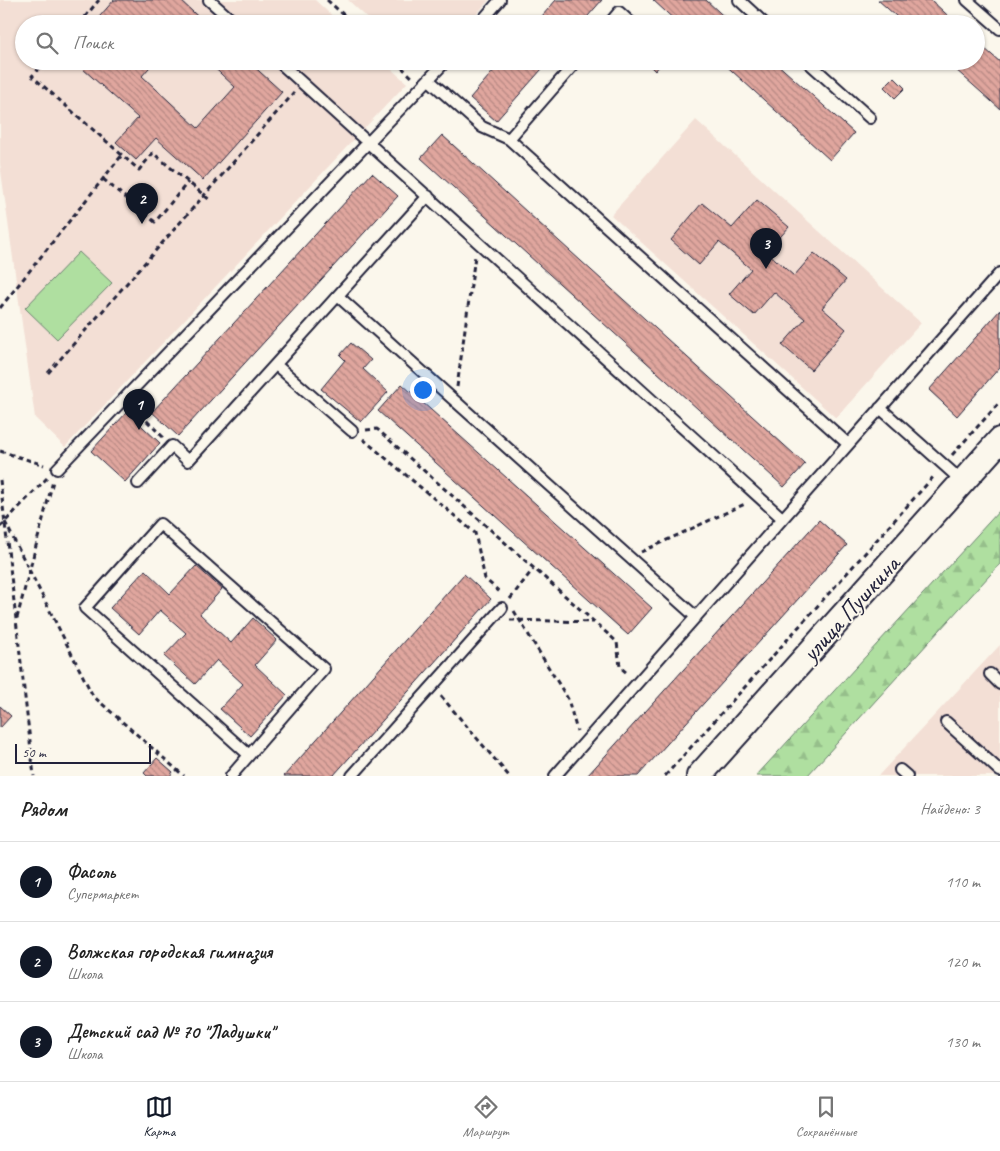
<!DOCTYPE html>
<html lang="ru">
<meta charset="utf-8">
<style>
body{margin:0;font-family:Caveat,sans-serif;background:#f2f2f2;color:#222}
.scale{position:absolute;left:15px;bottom:12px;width:136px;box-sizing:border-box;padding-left:5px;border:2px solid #22223b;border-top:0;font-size:14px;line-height:18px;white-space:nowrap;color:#22223b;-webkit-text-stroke:4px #fbf7ec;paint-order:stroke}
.you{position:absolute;left:422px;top:389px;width:18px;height:18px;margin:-12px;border:4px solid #fff;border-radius:50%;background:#1a73e8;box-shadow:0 0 0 8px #1a73e833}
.badge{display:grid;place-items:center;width:32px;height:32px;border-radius:50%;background:#111827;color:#fff;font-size:16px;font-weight:700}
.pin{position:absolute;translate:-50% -41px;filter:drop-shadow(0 1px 2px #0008)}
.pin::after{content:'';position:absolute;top:26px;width:18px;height:15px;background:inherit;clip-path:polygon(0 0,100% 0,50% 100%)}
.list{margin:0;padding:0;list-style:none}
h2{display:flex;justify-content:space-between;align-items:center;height:65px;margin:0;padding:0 20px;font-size:21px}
h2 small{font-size:16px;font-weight:400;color:#767676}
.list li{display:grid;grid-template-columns:32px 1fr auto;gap:15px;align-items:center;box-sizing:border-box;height:80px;padding:0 20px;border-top:1px solid #e0e0e0}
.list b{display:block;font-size:19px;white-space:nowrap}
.list p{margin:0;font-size:16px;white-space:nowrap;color:#767676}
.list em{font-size:16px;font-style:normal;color:#767676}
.icon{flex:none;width:28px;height:28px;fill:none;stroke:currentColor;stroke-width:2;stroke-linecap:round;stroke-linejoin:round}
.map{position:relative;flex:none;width:1000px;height:776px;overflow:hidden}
.search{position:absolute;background:#fff;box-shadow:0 1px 4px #0004;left:15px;right:15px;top:15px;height:55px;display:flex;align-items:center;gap:12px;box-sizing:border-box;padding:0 18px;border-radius:28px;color:#767676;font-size:19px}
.sheet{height:305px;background:#fff}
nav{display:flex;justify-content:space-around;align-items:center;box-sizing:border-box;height:70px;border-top:1px solid #e0e0e0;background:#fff;font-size:14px;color:#767676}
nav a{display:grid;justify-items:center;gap:2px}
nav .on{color:#111827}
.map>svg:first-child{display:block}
</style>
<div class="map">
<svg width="1000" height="776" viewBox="0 0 1000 776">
<defs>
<pattern id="forest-firs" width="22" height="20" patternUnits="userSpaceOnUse" patternTransform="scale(1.25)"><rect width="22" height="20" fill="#afdfa0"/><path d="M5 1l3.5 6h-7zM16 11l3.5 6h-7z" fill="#96bf8b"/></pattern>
<pattern id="building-back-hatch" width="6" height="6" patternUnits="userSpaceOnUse" patternTransform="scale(1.25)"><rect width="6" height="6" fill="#e0a69e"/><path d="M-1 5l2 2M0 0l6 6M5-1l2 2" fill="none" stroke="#b58782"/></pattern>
</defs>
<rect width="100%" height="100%" fill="#fbf7ec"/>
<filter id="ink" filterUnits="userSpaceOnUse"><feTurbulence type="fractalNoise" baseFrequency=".02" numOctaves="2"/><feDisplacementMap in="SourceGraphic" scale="10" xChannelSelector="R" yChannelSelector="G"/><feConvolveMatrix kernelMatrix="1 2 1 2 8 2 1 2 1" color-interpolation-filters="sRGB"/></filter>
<g filter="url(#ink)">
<path fill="#f3dfd5" d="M0,0H315L341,24H24V61H382L407,83L65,447L35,418L0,164Z
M348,0H489L468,24H374Z
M696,120L921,323L836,418L611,215Z
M1000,645V776H878Z"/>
<path fill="#afdfa0" stroke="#68806e" d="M79,252L112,283L57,339L25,308Z"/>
<path fill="url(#forest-firs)" stroke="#68806e" d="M1000,510V564L807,776H756Z"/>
<path fill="url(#building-back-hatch)" stroke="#22223b" d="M114,0H180L206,24H93Z
M556,0H602L581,24H535Z
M653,0H706L732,24H679Z
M878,0H931L957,24H905Z
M976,41L1000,62V109L946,61H976Z
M74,61H155L142,76L198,128L235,87L207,61H248L282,92L203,180L156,138L136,160L116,142L138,118Z
M502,61H549L496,121L470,98Z
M657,61L661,64L655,71L646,62Z
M721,61H774L854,133L830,160Z
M894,77L905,88L895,98L884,87Z
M442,135L805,464L784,487L421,158Z
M372,173L398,196L178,436L152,412Z
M757,200L789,227L767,252L794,276L814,253L846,280L822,308L846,329L811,370L782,345L805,319L774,292L754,315L729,294L751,269L719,242L699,265L671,240L702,203L732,228Z
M1000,310V367L957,416L929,390Z
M351,343L371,360L363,369L388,392L361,422L321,389L345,360L340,355Z
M402,384L652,608L628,635L378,411Z
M127,412L160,443L125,482L91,451Z
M819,520L847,545L638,776H587Z
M196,566L222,589L200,614L231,643L253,618L277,640L255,665L287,695L250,736L220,709L243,684L217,660L195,684L164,656L186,633L160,610L139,634L110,608L145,570L170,594Z
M464,574L491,599L333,776H284Z
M0,706L11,716L0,728Z
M157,758L173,772L170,776H147L144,773Z"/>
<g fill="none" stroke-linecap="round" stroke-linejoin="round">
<defs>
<path id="service" d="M209,0L236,24
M739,0L765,24
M967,0L1000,29
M479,24L500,0
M609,24L619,12L632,24
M278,61L782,518
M807,61L870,118
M429,80L482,127L509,139L848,444
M509,139L577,61
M339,297L696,617
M276,365L352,431
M880,408L963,482
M57,469L446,61
M138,483L172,446L188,461L428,196
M990,674L1000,684
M946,722L1000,771
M900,770L907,776
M231,776L324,669L160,524L85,608L249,755
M352,776L502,608
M555,776L1000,273"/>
<path id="tertiary" d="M699,776L1000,440"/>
</defs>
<use href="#service" stroke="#22223b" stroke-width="14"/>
<use href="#tertiary" stroke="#22223b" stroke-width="28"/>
<path stroke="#22223b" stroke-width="3" stroke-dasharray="5 4" stroke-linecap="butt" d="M327,0L354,24
M79,24L99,0
M46,61L32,76L139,170L153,153L211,201
M395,61L413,78
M103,179L155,222L188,182
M0,308L122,155
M48,373L294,93
M457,387L475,256
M134,408L163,437
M366,430L377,429L617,642L620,667L628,674
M363,439L475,533L485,579L502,594
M0,451L44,465
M952,455L1000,402
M0,480L34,776
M5,522L93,696L184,776
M0,527L47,478
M641,552L747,503
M510,599L534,568
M514,611L568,699L577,731
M17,618L53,481
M510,620L594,622
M441,696L509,776
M665,776L935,475"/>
<use href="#service" stroke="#fbf7ec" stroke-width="10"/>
<use href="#tertiary" stroke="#fbf7ec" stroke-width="24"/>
</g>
</g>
<g text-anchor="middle" stroke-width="4" stroke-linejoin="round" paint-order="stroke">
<g font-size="25" fill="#22223b" stroke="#fbf7ec">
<text transform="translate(850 608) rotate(-48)" y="9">улица Пушкина</text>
</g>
</g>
</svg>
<div class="scale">50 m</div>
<div class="you"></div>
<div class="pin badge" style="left:139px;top:430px">1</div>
<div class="pin badge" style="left:142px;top:224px">2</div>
<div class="pin badge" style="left:766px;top:269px">3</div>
<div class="search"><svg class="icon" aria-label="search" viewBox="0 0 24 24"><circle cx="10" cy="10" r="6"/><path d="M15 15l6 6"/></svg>Поиск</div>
</div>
<section class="sheet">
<h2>Рядом<small>Найдено: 3</small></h2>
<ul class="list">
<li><span class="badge">1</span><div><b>Фасоль</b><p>Супермаркет</p></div><em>110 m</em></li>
<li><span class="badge">2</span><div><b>Волжская городская гимназия</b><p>Школа</p></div><em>120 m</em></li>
<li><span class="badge">3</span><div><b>Детский сад № 70 &quot;Ладушки&quot;</b><p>Школа</p></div><em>130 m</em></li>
</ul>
</section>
<nav>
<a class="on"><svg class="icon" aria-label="map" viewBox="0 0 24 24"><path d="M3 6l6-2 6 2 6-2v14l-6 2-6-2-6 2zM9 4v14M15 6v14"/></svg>Карта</a>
<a><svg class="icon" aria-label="directions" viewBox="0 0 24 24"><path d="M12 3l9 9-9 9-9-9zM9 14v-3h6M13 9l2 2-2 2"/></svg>Маршрут</a>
<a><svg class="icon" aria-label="saved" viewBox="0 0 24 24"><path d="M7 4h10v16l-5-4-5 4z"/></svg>Сохранённые</a>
</nav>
